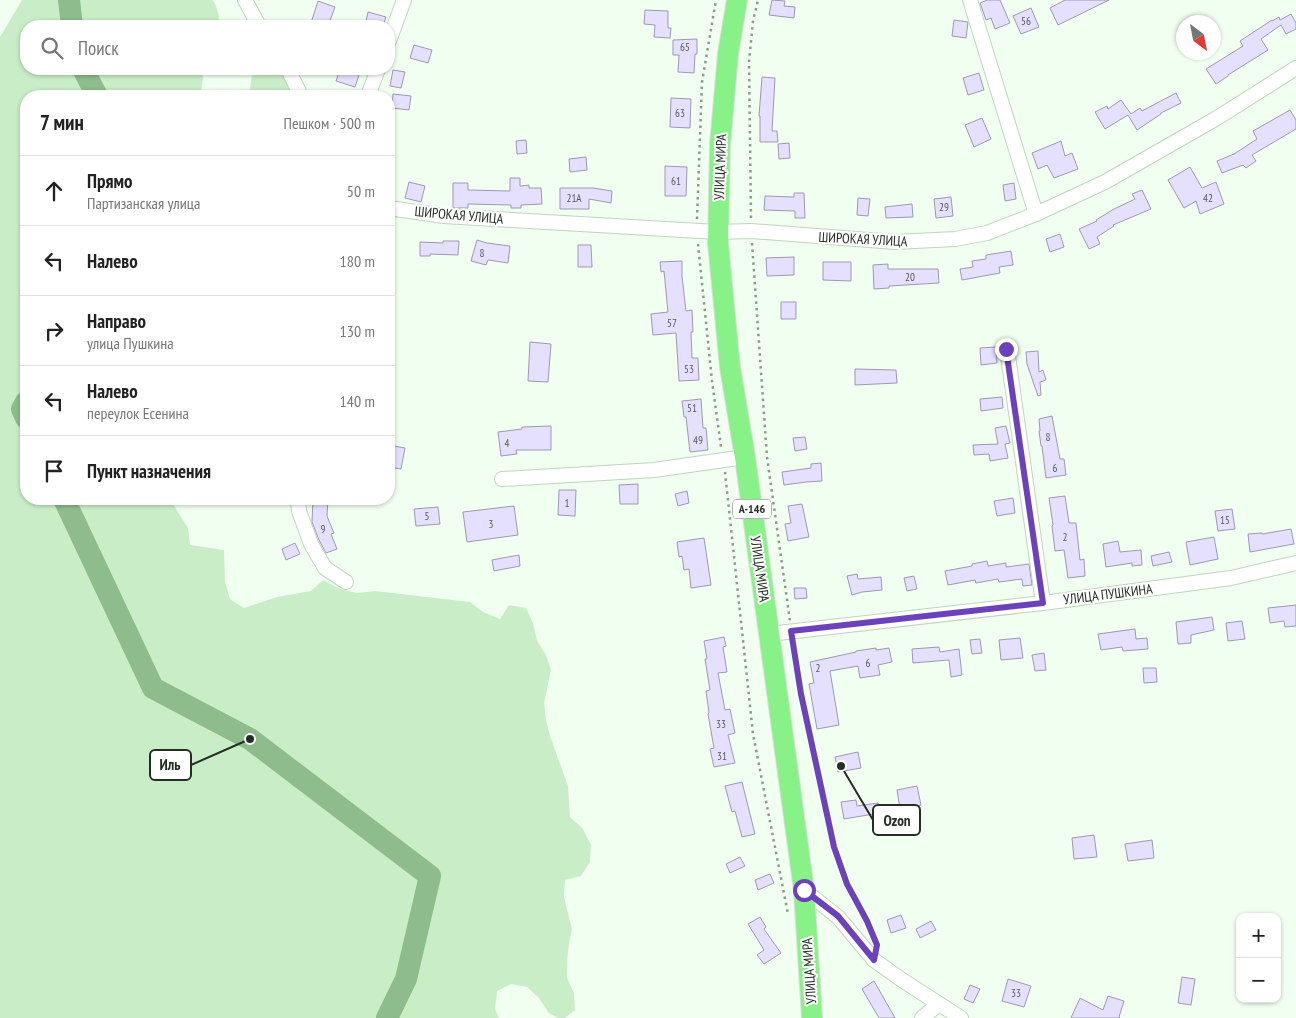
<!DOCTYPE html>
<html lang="ru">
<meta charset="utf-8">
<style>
body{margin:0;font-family:"PT Sans Narrow",sans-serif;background:#f2f2f2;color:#222}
.controls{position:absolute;right:15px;bottom:15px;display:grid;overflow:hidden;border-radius:10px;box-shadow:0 1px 4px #0004}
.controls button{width:45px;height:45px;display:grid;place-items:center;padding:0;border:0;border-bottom:1px solid #e0e0e0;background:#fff;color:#222;font:25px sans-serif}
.compass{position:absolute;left:1176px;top:15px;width:45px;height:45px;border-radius:50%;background:#fff;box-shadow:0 1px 4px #0004;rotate:148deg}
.stop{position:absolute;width:15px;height:15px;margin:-11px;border:4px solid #6b42ba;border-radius:50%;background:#fff}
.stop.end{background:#6b42ba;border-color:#fff;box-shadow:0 1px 5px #0008}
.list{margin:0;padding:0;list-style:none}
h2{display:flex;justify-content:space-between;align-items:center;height:65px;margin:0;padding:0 20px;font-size:21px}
h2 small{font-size:16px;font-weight:400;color:#767676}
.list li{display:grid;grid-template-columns:32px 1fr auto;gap:15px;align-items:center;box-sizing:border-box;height:70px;padding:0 20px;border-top:1px solid #e0e0e0}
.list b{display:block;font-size:19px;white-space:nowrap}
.list p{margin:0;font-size:16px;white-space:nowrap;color:#767676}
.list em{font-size:16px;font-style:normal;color:#767676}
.icon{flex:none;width:28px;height:28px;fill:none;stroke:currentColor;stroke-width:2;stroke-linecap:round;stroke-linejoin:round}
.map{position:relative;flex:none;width:1296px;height:1018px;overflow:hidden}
.search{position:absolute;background:#fff;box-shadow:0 1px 4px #0004;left:20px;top:20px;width:375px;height:55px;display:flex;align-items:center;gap:12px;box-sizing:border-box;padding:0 18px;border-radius:20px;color:#767676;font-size:19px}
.panel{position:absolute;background:#fff;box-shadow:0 1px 4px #0004;left:20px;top:90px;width:375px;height:415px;border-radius:20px}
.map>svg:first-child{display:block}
</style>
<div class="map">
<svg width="1296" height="1018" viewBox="0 0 1296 1018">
<rect width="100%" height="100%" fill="#f1fff0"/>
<path fill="#c9edc7" d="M22,0H213C218,10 220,15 218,26H26V69H200L203,77L201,93L202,96H26V499H170L188,528L190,545L224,550L225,582L230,599L244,608L277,597L311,591L323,580L340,589L357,593L375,591L470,602L483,612L500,619L509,605L526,608L533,623L537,641L546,655L551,670L544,703L546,720L550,736L568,786L570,817L583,829L591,845L590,862L581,876L565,880L564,897L572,929L569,944L567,961V978L574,993L575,1010L565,1018H558L549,1013L539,998L527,987L511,984L497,991L495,1009L499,1018H0V37Z
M253,69H280L295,96H250V89Z"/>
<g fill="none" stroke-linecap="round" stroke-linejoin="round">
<path stroke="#8ebc8c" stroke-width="22" d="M69,0L72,26
M83,69L97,96
M26,402L22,409L26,418
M64,499L153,688L250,739L430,876L406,979L387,1018"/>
</g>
<path fill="#e5e0fd" stroke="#9e98b3" d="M772,0L785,1L784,6L795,7L794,18L769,15Z
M987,0H1000L1010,23L995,29L991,18L986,20L980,3Z
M1065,0H1109L1058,25L1050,8Z
M318,1L335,7L328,26H310Z
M1031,8L1039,27L1021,34L1013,16Z
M645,10L668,11V28H671L670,38L654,37L655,25L644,24Z
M368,12L386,17L383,26H365Z
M1291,14L1296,23V29L1286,34L1281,25L1261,39L1268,50L1228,75V76L1216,84L1206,69L1243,46L1240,41L1272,20V21L1279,17L1280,20Z
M954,20L968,22L966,38L952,36Z
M697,39V54H695L694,73L678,72L679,55H673V40Z
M414,45L432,50L428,63L410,58Z
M340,69H352L360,72L355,87L336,81Z
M393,70L405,72L401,88L390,86Z
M979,73L984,90L968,95L963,78Z
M762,77L775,78L772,131H777L778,142H760V116H759Z
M1176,93L1181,103L1161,113V114L1137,130L1128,115L1105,129L1095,112L1107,106L1108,109L1121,100L1131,114L1140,108L1142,111Z
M393,94L411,96L409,110L392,108Z
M671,98L691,99L690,128L670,127Z
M1290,110L1296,120V129L1252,155L1256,161L1246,168L1243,165L1222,173L1217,161L1234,154L1257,139L1253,131Z
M982,118L991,139L974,147L965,125Z
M526,140L527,153L517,154L516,141Z
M1061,141L1065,156L1072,153L1078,169L1054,178L1047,165L1038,169L1032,153Z
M789,143L790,158L779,159L778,144Z
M586,157L587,170L570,172L569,159Z
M665,166L687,167L686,196H665Z
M1190,167L1202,188L1216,182L1224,204L1200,214L1196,201L1184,208L1168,180Z
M510,178H520V186L529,185V188H541L542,204L521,205V208H511V205L468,204V208H453V183H468V190L510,191Z
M409,182L425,186L421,202L405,198Z
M1014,183L1016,199L1005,201L1003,185Z
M560,188H593L612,191L611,203L589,199V209H560Z
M1142,190L1151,209L1113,225L1114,226L1097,237L1100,244L1089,249L1079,229L1097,221L1096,220L1114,209L1135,199L1132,194Z
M794,193H804L805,218H795V211L764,210L765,196L794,197Z
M951,197L953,216L936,218L934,199Z
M858,198L870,199L868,216L857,215Z
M912,204L913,217L886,218L885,207Z
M1060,234L1064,247L1050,252L1046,239Z
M477,240L487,243L510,246L508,263L488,260L486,265L471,261Z
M443,241H459L458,255L430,254V256H420V242L443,243Z
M578,245H591L592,267H578Z
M1011,251L1013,265L999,267L1000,273L962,280L960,269L973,267L972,261L986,259V255Z
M794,257V275L767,276L766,258Z
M682,261V276L686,311L692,310L693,332H691L692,358H698L699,380L679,381L676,333L653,335L651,314L668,312L664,271L661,272L660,262Z
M823,262H851V281L823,280Z
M888,264V269H938L939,283L889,286V288L874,289L873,265Z
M781,302H796V319H781Z
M530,342L551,344L548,382L528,381Z
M996,347L997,363L981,365L980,348Z
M1038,351L1039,372L1043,370L1046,380L1040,382L1041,395L1038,396L1027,364L1026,352Z
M855,369L896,370L897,383L855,385Z
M1002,397L1003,408L981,411L980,399Z
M701,399L703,428H706L708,450L690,452L686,417H684L682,401Z
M1052,416L1060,459H1064L1066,475L1046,478L1042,446H1041L1039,431H1040L1039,419Z
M551,426V450H516L517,454L501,456L498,432L522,429V427Z
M1006,426L1010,443L1005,444L1008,458L990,461L989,454L974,455L973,445L998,444L995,428Z
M805,437L807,449L795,451L793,438Z
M389,445L405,448L401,469L389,467Z
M821,463L822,481L806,482L784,485L782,472L811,468V464Z
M638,484V504H620L619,485Z
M559,490H576L575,516L558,515Z
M687,491L689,503L678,506L675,494Z
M1065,496L1069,523H1076L1080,560L1084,559L1085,576L1068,578L1064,550L1055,551L1052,526L1053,525L1049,498Z
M1013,498L1015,513L997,516L994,501Z
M313,499H328L327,516L334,533L331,534L337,549L326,553L319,540L312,522Z
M802,504L809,537L788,541L785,524L791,523L788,506Z
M514,506L518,535L467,542L463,512Z
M438,507L440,524L416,526L414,509Z
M1232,509L1235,529L1218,531L1215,511Z
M1291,529L1294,544L1250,552L1248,534L1262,533V534Z
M1214,537L1218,559L1190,565L1186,542Z
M704,538L711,585L691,588L689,569L684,570L682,556L679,557L677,542Z
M1118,541L1120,552L1141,550L1142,565L1132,566V563L1106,567L1103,544Z
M295,543L300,554L286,560L282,549Z
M1169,552L1172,562L1153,566L1151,556Z
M519,555L520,566L494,571L492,560Z
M987,561L988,566L1006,563V567L1029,564L1032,585L1023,586L1022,579L999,582L998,579L976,583L975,580L948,585L945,571L972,566V564Z
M857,574L858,579L881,577L882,590L862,592L852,595L847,576Z
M914,576L917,589L907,591L904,578Z
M794,588H806L807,598L795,599Z
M1296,605V626L1285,627L1284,621L1270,623L1268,608Z
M1212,617L1214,630L1191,635V643L1178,644L1176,622Z
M1242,621L1245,639L1228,641L1226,623Z
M1135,629L1136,639L1147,638L1148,649L1123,651L1122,647L1101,650L1098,634Z
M724,637L726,646L723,647L727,672L718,673L725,710L730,709L735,733L728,735L735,763L714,767L710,749L714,748L708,714L709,713L706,691L710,690L705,659H707L704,641Z
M1020,638L1023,658L1001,660L999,640Z
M980,639L982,653L972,654L970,640Z
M939,647L940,652L959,649L962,675L951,677L949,660L913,663L912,649Z
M876,648V650L889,648L892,662L878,665L880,675L860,678L858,666L830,671L839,725L817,729L809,684L814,683L810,662L856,652V651Z
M1044,653L1046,670L1035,671L1032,655Z
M1143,668H1156L1157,682L1144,683Z
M858,752L861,768L838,772L835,757Z
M742,782L755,834L742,837L735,811L732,812L725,786Z
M917,786L921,805L900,809L897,790Z
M856,800L857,806L878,803L880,813L844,819L841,802Z
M1094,835L1097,857L1074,859L1072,838Z
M1152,840L1154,858L1128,861L1125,844Z
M740,857L745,866L730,873L726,864Z
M770,874L774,883L758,890L755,880Z
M901,915L906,928L891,933L887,920Z
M760,917L766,927L764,929L781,953L764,964L757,955L764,950L748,924Z
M931,921L936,930L920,938L916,929Z
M1182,977L1195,979L1191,1005L1178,1003Z
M1008,979L1031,986L1024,1007L1002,1001Z
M874,981L895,1018H879L862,989Z
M970,985L980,989L973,1003L964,999Z
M1108,996L1124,1001L1119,1017L1120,1018H1071L1080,998L1103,1010Z"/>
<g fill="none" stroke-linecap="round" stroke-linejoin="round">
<defs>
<path id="minor" d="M245,0L259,26
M970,0L1036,214
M389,41L404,0
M288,69L301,96
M368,96L378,69
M389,208L444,216L717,232L751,231L895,242L955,239L987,233L1036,214L1105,182L1217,118L1296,68
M1007,349L1043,603
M502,479L654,470L745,457
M298,499L299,511L311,544L325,568L346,582
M769,634L1043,603L1231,578L1296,563
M804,890L838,917L874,960L902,980L961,1018
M922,1018L939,1004"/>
<path id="highway" d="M737,0L728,54L720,145L718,243L730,367L745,457L804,890L812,1018"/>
</defs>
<use href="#minor" stroke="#bfd5be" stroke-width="16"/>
<use href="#highway" stroke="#dcdedc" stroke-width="22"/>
<path stroke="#8d998c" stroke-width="2.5" stroke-dasharray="2.5 4" stroke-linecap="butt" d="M751,218L749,62L753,21L758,0
M697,219L702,82L716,0
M752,243L767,457L790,621
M698,244L712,381L721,447
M725,472L753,734L788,914
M793,643L801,694L834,847L847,884L867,921L874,940"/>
<use href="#minor" stroke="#fff" stroke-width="14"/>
<use href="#highway" stroke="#88f188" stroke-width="20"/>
</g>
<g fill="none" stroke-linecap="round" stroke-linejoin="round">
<path stroke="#6b42ba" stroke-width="6" d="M804,890L838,916L874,960L877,945L867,921L847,884L834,847L801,694L791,631L1043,603L1006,349"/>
</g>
<g text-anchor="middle" stroke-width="4" stroke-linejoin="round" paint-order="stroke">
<g font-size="11" fill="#555a5b">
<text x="1026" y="25">56</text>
<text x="685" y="51">65</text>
<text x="680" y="117">63</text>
<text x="676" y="185">61</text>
<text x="574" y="202">21А</text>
<text x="1208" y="202">42</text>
<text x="944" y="211">29</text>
<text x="482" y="257">8</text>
<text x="910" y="281">20</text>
<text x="672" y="327">57</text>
<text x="689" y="373">53</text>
<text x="692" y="412">51</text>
<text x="1048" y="441">8</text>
<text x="698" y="444">49</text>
<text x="507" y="447">4</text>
<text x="1055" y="472">6</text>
<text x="567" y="507">1</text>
<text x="427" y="520">5</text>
<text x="1225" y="524">15</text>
<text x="491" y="528">3</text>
<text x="323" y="533">9</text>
<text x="1065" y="541">2</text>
<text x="868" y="667">6</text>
<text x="818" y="672">2</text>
<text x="721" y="728">33</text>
<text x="722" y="760">31</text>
<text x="1016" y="997">33</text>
</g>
<rect fill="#fff" stroke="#666d66" stroke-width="1" x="733" y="499.5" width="38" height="19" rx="4"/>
<g font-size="12" font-weight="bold" fill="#252e25">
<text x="752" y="513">А-146</text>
</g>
<g font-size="14" fill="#252e25" stroke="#fff">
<text transform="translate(720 167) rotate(-88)" y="5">УЛИЦА МИРА</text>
<text transform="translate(459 215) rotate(5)" y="5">ШИРОКАЯ УЛИЦА</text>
<text transform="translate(863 239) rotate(3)" y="5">ШИРОКАЯ УЛИЦА</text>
<text transform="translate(760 569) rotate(82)" y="5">УЛИЦА МИРА</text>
<text transform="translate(1108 594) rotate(-7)" y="5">УЛИЦА ПУШКИНА</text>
<text transform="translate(809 971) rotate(-94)" y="5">УЛИЦА МИРА</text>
</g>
</g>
<path fill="none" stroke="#252e25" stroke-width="2" d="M250 739L191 765M841 766L873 820"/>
<g fill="#252e25" stroke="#fff" stroke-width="2">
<circle cx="250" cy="739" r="5"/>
<circle cx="841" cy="766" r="5"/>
</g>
<g fill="#fff" stroke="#252e25" stroke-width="2">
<rect x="150" y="750" width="41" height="30" rx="5"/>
<rect x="873" y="805" width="47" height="30" rx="5"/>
</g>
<g font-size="15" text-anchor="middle" font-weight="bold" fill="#252e25">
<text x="170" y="770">Иль</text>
<text x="897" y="826">Ozon</text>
</g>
</svg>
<div class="controls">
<button>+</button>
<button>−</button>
</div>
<svg class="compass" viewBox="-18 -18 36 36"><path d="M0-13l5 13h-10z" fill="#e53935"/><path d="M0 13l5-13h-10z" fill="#767676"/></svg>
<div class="stop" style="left:804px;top:890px"></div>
<div class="stop end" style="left:1006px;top:349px"></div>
<div class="search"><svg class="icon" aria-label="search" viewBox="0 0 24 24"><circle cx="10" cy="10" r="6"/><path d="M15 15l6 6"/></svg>Поиск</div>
<section class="panel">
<h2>7 мин<small>Пешком · 500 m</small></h2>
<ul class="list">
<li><svg class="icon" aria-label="ahead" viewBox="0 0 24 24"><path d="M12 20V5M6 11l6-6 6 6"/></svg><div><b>Прямо</b><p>Партизанская улица</p></div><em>50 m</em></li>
<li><svg class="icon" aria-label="left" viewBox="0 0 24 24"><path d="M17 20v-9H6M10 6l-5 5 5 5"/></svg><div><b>Налево</b></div><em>180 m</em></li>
<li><svg class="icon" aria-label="right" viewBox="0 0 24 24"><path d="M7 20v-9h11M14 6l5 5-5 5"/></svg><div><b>Направо</b><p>улица Пушкина</p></div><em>130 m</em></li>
<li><svg class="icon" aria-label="left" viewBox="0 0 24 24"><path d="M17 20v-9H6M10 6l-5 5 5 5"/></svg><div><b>Налево</b><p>переулок Есенина</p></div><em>140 m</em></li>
<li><svg class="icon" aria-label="arrive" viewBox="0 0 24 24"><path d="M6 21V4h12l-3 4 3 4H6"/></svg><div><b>Пункт назначения</b></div></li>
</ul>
</section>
</div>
